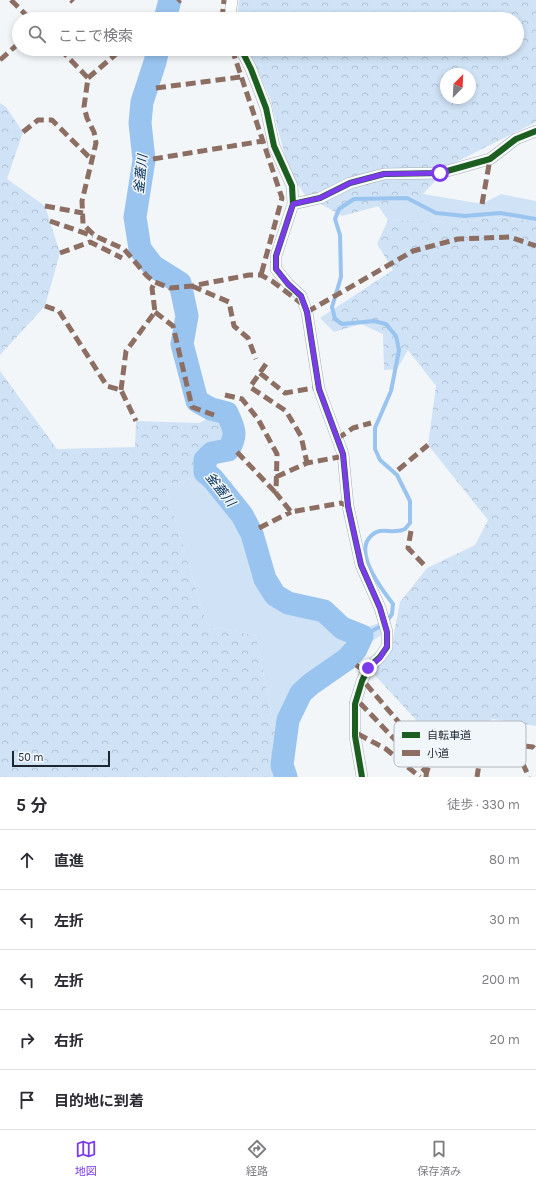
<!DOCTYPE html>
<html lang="ja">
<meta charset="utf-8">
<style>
body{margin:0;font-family:Karla,"Noto Sans JP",sans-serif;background:#f2f2f3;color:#2b2b33}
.compass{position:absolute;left:440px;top:68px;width:36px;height:36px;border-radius:50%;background:#fff;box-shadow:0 2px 6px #0003;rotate:24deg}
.scale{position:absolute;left:12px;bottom:10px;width:98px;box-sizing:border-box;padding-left:4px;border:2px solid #1e2730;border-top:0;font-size:11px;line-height:14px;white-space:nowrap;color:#1e2730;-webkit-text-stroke:3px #f1f6fb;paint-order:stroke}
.stop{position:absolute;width:12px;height:12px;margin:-9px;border:3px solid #7c3aed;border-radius:50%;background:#fff}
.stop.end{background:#7c3aed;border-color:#fff;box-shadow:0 1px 4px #0008}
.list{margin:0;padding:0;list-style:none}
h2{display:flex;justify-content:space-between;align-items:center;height:52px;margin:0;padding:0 16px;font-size:17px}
h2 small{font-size:13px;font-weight:400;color:#7c7c81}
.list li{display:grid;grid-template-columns:26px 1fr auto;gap:12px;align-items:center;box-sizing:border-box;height:60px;padding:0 16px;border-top:1px solid #e1e1e2}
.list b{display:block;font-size:15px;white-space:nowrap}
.list em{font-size:13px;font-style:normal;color:#7c7c81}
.icon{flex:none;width:22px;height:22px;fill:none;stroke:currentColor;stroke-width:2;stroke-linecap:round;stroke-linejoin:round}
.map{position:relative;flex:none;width:536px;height:777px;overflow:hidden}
.search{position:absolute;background:#fff;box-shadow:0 2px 6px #0003;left:12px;right:12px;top:12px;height:44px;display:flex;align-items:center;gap:10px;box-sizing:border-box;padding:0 14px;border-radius:22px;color:#7c7c81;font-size:15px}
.sheet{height:352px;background:#fff}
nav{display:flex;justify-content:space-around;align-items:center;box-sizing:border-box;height:56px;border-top:1px solid #e1e1e2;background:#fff;font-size:11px;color:#7c7c81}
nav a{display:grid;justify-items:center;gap:2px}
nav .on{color:#7c3aed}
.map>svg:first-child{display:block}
</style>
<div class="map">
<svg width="536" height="777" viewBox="0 0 536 777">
<defs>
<pattern id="forest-crowns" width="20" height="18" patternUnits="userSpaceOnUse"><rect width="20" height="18" fill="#cfe2f6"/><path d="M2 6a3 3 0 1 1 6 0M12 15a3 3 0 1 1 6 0" fill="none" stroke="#b1c2d3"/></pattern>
</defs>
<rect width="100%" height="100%" fill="#f3f6f9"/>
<path fill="#cfe2f6" d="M423,194L482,204L501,194L536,201V222L503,217L453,222L388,220L378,206Z
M204,452L212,460V470L259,528L275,586L290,599L327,608L361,629L382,622L383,634L371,642L356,665L306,694L294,725L276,737L256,636L207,625L165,486L197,477Z"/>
<path fill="url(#forest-crowns)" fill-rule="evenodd" d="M239,0H536V122L450,165L423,194L342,216L305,195L289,172L270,98L248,49H517V19H237ZM446,74H470V98H446Z
M0,103L6,107L23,132L7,179L45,206L60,253L45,306L0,355Z
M503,217L536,222V726L493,719L438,744L371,671L390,654L400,602L427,568L475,545L488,520L428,445L436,386L408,350L397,369L384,370L383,334L361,324L334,332L320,318L393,270L377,244L388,220L453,222Z
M0,371L57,449L135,447L136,421L199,423L214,415L225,424L223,440L204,452L197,477L165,486L207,625L256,636L276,737L274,777H0Z"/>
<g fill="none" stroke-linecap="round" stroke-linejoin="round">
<path stroke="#99c4ef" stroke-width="4" d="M362,636L385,624L392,614L393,604C382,590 352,551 372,535C379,528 388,532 396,531C399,531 403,530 405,529L410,523V501L397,475L380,460L375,449V428L391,391L399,350L396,336L386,324L374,321L342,324L335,319L332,307L341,277L340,235L335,219L339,209L354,199L407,198L436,213L465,216L500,213L536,219"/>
<path stroke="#99c4ef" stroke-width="23" d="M165,19L170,0
M158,49L155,62L142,102L140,123L144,160L135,217L140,249L153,266L180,283L187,316L182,344L197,401L211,409L227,413C234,428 238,435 228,450L212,453L205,460V472L213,479L242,515L252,534L265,579L275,595L288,603L324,611L342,628L362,636L356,649L347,659L311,684L301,693L288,720L282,765L286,777"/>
<defs>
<path id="street" d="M231,19L230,14L232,0
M241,49L251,69L266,108L274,146L292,186L293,204L276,256V269L288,284L301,296L307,312L319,389L343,454L348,506L361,565L380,608L387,632V647L380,657L368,668L362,681L355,704V736L362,777
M293,204L320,198L350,183L384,174L440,173L490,159L516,139L536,131"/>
</defs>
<use href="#street" stroke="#a5abb0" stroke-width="12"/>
<use href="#street" stroke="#fdfefe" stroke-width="11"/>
<path stroke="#8d6e63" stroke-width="5" stroke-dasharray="10 5" stroke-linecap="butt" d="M11,0L30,19
M71,0L73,2
M178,2L180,0
M50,19L63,12
M222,19L224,0
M60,49L88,78L84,107L87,118L94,132L96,143L82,201L83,224L95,236L124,249L147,276L155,282L170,288L192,286L249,275H261L272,281L301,303
M232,49L282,198L261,275
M0,60L19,43
M88,78L122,49
M156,88L241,77
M23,132L38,120H52L92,160
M153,159L263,141
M482,204L490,159
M45,206L83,213
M50,221L93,236
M60,253L90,242L122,258
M192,286L229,302L234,326L248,338L256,359
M45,306L59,311L107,386L121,390L136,421
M155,312L173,326L192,407L214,415
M307,312L413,251L458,239L510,237L536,246
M266,364L250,387L286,411L301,436L307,463
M260,373L285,393L313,388
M121,390L126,351L155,312L152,288L155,282
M225,395L242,399L258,419L277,454L276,493L291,512L341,503L348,506
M337,439L353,428L371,423
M237,452L276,493
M398,470L428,445
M276,477L307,463L339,457
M259,528L291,512
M411,531L408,548L427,568
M356,665L362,669
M366,684L432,761
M360,703L426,772
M468,730L490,742L533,747L536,750
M358,734L386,749L420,777
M480,758L493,754L522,762L529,777
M426,777C426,769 435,753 438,744L480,758L477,777"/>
<defs>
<path id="cycleway" d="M241,49L251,69L266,108L274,146L292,186L293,204L276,256V269L288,284L301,296L307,312L319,389L343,454L348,506L361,565L380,608L387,632V647L380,657L368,668L362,681L355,704V736L362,777
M293,204L320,198L350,183L384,174L440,173L490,159L516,139L536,131"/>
</defs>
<use href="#cycleway" stroke="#f1f6fb" stroke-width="8"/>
<use href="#cycleway" stroke="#1b5e20" stroke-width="6"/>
</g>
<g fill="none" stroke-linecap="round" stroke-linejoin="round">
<path stroke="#7c3aed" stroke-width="5" d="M368,668L380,658L387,646V632L380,608L361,565L348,506L343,454L319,389L307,312L301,296L288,284L276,269V256L293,204L320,198L350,183L384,174L440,173"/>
</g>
<g text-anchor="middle" stroke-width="3" stroke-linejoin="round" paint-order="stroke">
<g font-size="13" font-style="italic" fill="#002d53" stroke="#f1f6fb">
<text transform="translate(140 174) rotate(-84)" y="5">釜蓋川</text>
<text transform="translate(221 489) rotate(52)" y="5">釜蓋川</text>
</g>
</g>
<rect x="394" y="721" width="132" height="46" rx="6" fill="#f1f6fb" stroke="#b2b8be" stroke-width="1"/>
<rect x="402" y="732" width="18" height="6" fill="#1b5e20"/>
<rect x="402" y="750" width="18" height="6" fill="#8d6e63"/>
<g font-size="11" fill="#1e2730">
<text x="427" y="739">自転車道</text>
<text x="427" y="757">小道</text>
</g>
</svg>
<svg class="compass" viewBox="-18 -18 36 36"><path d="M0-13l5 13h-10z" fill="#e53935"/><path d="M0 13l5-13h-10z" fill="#7c7c81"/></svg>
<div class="scale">50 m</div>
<div class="stop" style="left:440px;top:173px"></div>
<div class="stop end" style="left:368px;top:668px"></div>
<div class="search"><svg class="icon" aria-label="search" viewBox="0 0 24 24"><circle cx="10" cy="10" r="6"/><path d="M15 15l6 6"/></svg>ここで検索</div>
</div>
<section class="sheet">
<h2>5 分<small>徒歩 · 330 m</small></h2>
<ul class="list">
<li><svg class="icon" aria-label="ahead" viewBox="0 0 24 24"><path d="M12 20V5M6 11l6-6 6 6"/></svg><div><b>直進</b></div><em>80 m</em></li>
<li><svg class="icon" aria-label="left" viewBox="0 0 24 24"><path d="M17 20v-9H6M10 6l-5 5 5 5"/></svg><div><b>左折</b></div><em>30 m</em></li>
<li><svg class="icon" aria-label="left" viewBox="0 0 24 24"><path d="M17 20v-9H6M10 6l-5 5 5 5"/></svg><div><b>左折</b></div><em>200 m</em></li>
<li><svg class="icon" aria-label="right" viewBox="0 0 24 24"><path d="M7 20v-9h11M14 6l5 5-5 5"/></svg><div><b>右折</b></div><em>20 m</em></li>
<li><svg class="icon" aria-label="arrive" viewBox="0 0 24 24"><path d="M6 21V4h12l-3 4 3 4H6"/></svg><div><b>目的地に到着</b></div></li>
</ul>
</section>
<nav>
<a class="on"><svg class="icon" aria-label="map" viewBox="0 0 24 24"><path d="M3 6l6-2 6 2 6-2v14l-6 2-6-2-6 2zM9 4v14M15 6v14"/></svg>地図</a>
<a><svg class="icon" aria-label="directions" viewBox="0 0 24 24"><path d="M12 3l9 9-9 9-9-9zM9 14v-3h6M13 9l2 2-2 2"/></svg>経路</a>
<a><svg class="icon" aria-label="saved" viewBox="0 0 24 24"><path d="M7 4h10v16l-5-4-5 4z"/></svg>保存済み</a>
</nav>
